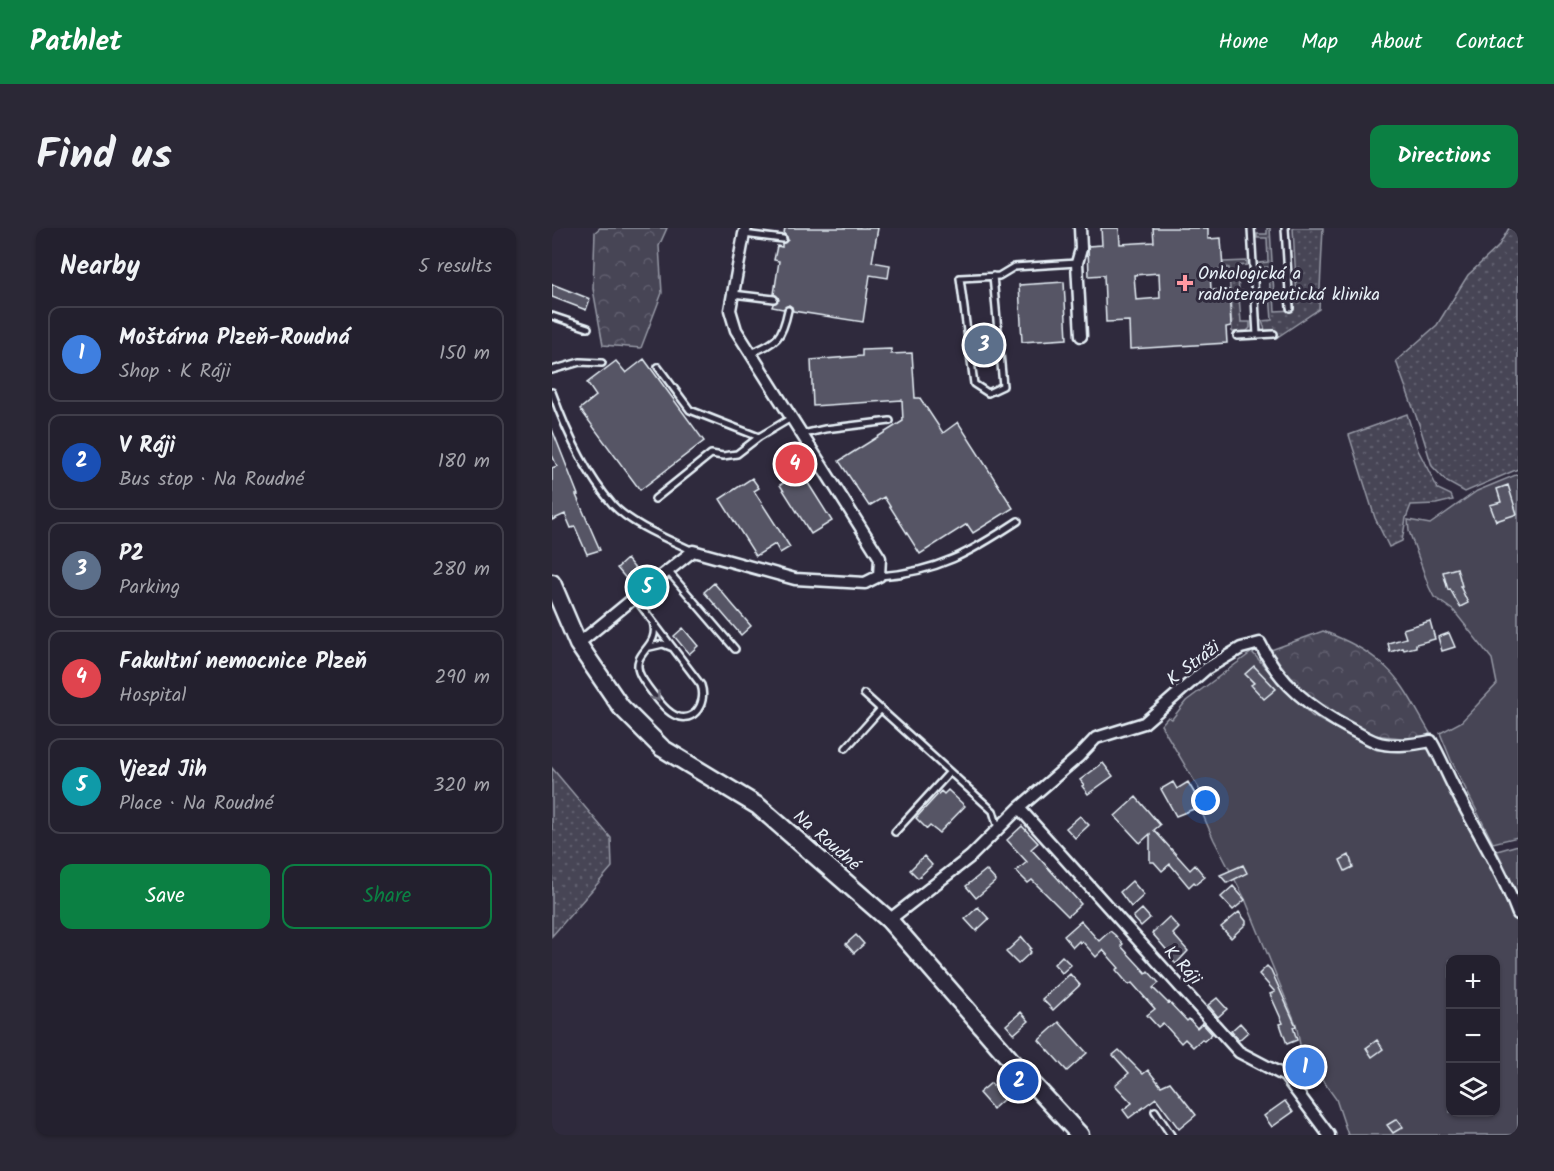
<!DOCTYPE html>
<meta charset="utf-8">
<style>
body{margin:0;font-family:Kalam,sans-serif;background:#2b2836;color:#f1f3f6}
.controls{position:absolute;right:18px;bottom:18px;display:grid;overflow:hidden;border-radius:12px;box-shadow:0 2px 4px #0004}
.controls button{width:54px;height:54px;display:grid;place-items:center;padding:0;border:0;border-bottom:2px solid #403e4a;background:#23202e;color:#f1f3f6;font:30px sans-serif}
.you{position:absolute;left:654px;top:573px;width:21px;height:21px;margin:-15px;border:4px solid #fff;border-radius:50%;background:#1a73e8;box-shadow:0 0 0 9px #1a73e833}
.badge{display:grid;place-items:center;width:39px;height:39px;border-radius:50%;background:#0b8043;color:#fff;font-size:20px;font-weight:700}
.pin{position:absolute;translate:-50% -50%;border:3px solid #fff;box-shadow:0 2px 6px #0006}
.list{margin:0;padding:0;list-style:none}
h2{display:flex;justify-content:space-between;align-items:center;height:78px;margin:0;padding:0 24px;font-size:26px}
h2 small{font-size:20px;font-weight:400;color:#a3a3aa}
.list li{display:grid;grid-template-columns:39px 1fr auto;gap:18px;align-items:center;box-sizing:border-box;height:96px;margin:0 12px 12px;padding:0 12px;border:2px solid #403e4a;border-radius:12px}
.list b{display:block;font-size:22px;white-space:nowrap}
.list p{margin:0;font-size:20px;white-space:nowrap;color:#a3a3aa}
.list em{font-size:20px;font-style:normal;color:#a3a3aa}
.actions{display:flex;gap:12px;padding:18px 24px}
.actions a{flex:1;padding:14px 0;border:2px solid #0b8043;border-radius:12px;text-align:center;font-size:21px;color:#0b8043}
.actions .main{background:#0b8043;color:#fff}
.icon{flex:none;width:33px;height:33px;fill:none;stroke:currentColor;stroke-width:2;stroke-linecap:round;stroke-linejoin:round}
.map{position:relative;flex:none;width:966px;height:907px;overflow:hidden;border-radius:12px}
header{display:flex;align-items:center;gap:36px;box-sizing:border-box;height:84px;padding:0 30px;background:#0b8043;color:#fff}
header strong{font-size:28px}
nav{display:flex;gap:33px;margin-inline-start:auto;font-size:21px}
.intro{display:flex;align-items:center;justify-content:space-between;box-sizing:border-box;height:144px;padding:0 36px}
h1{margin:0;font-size:42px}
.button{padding:15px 27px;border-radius:12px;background:#0b8043;color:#fff;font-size:21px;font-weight:700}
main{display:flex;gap:36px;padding:0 36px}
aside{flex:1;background:#23202e;border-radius:12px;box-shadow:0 2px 4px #0004}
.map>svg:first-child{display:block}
</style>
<header>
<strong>Pathlet</strong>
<nav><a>Home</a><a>Map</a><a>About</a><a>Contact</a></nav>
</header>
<div class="intro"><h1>Find us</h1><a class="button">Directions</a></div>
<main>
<aside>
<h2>Nearby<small>5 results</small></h2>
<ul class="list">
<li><span class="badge" style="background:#3f7fe0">1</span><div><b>Moštárna Plzeň-Roudná</b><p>Shop · K Ráji</p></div><em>150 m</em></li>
<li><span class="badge" style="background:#1a4fb4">2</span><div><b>V Ráji</b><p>Bus stop · Na Roudné</p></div><em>180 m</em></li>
<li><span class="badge" style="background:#5c6f8a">3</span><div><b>P2</b><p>Parking</p></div><em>280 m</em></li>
<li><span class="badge" style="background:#e0444e">4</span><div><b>Fakultní nemocnice Plzeň</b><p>Hospital</p></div><em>290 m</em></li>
<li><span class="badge" style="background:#0f9aa8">5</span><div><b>Vjezd Jih</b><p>Place · Na Roudné</p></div><em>320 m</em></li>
</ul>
<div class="actions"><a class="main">Save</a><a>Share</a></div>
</aside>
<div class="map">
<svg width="966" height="907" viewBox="0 0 966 907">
<defs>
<pattern id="grass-dots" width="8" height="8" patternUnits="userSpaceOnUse" patternTransform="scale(1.5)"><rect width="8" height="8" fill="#464455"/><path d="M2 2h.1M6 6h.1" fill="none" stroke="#615f6e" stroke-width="1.8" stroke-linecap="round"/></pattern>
<pattern id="forest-crowns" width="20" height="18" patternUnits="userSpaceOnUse" patternTransform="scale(1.5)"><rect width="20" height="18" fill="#464455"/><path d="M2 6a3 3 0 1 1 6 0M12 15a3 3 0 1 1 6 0" fill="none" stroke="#615f6e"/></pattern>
</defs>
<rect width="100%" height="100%" fill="#2f2a3d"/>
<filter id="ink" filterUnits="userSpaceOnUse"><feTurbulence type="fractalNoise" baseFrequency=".0167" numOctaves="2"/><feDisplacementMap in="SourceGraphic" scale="12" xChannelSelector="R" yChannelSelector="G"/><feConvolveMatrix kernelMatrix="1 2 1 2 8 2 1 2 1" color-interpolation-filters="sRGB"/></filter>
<g filter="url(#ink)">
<path fill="url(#grass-dots)" stroke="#979aa6" stroke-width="1.5" d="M715,0H718L723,83L742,82V72L745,71L741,0H771L767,81L724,110L723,102H713L710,93L720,92L718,66H708V63L718,62L717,39L707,40V35L716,34L715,10H705V6H715Z
M957,0H966V241L913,264L895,254L880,238L868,199L844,133L885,97L916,47L946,19Z
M695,33V37L685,38L687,63H696L697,68H687L689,94H698V100L695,103L680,104L677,40H671V34Z
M855,186L866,222L886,261L899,267L901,272L884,276L859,277L854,290L850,313L837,319L823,290L797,207Z
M0,540L59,610L60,639L0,708Z"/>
<path fill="url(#forest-crowns)" stroke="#979aa6" stroke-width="1.5" d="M48,0H115L107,18L110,65L89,120L51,117L41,61L43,4Z
M771,403C792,411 812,420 829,435C851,452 864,482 878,505L869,512L821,507L767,480L729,444L719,422Z"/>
<path fill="#464455" stroke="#979aa6" stroke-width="1.5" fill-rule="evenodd" d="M966,246V609L941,615L899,532L888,505L909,494L945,456L940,431L902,383L882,369L877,359L857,303L856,292L878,296L925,263Z
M700,424L728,456L760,488L825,522L871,520L879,522L939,633L966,695V907H796L784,871L749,822L744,796L693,671L662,612L646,576L653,571L609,497L616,489L620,491L634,473ZM898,732H944V884H898Z
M966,617V666L945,623Z"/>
<path fill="#575565" stroke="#e8f1f8" stroke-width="1.5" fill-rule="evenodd" d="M233,0H326L320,34L338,37L336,50L318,47L311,94L241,83L240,79L237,77L231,81L220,79L221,76L227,72L226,69L222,66L227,33L222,32L225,18L230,19V16L236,12L235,9L232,6Z
M549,0H567L568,16L602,14L601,0H656V11L669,10L671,42L658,43L659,62H677L679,98L674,99L675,115L578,121L577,93L554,94L552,47L537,48L536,18L550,17ZM607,45L608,70L584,72L582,47Z
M512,54L515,111L470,114L467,57Z
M0,56L38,71L34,82L0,69Z
M339,121V126L360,125L363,170H368L391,205L406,194L461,280L421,305L415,296L368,326L332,269L317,278L287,233L351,193L350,172L261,178L259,132L310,128V122Z
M92,131L152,213L88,262L28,181L44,168L35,155L64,133L74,145Z
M0,201L26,267H24L48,322L35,326L23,299L19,300L13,286L0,292V240L5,238L0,227Z
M249,244L280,293L259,306L228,257Z
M200,250L207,260L202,263L238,319L228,325L223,316L204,328L168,271Z
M956,257L965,286L944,293L938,277L949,274L945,261Z
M75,331L90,349L96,344L98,347L96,353L98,358L104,360L108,359L110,361L94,374L92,372L94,365L92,361L86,359L82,360L65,340Z
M905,340L910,358H908L916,375L908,379L898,361L896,362L891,344Z
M162,355L199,398L189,407L152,364Z
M878,393L883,411L864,416V419L852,422L851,420L838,424L836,415L854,410L851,401Z
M131,400L146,418L137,426L122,408Z
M897,405L903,419L890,423L886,409Z
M702,438L724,461L712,471L699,457L702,455L693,446Z
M551,535L561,548L536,566L530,558L532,557L528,552Z
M621,554L625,561L636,554L643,566L642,567L647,579L624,588L609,561Z
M396,562L413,578L387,605L378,598L375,601L364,590L389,563L392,566Z
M584,569L608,597L602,602L638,642L643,637L653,649L644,656L642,654L637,659L618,636L610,643L602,634H598V606L588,615L563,588Z
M528,588L537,597L523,610L514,600Z
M470,598L486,615L479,621L529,676L516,688L480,652L476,655L464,643L475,634L455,612Z
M797,627L801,639L793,643L788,632Z
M372,628L380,637L366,650L358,642Z
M691,637L695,645L675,655L668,647Z
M434,642L444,653L424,670L414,658Z
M580,653L592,667L579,679L568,664Z
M681,658L693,672L681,682L669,669Z
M426,679L437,691L424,703L413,691Z
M590,681L598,690L589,698L581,689Z
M687,684L694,693V696L679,710L669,699Z
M617,689L627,700L621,706L636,723L624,736L617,729L619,727L600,705Z
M529,693L547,713L558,703L563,707L571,716L569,718L594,745L596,743L607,755L601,760L616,775L617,774L635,793L637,791L645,800L650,795L660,806L652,813L650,811L641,819L633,811L629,815L611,795L606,799L595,787L603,781L580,755L577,757L564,742L567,740L551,722L544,729L530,713L528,715L527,713L521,719L512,708Z
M304,707L312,716L302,725L294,716Z
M470,709L479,720L477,721L479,724L466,736L454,724Z
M510,728L519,737L510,745L502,736Z
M715,738L719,742L744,798L741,799L745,812L735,816L728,796L731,795L718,766L723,764L707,746Z
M518,746L528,757L501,782L490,771Z
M665,770L675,781L666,789L656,777Z
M469,784L477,793L462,806L454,797Z
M507,794L535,825L515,843L487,812Z
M688,795L696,804L687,812L679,803Z
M825,812L831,821L820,829L814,820Z
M567,822L591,846L596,842L609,858L618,854L644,887L627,901L604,870L577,890L571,882L580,875L563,857L577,845L561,827Z
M751,823L763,848L754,852L743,826Z
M439,855L453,870L441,881L427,865Z
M733,873L741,884L720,899L712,888Z
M845,891L851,899L841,905L835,897Z"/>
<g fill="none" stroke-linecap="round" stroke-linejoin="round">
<path stroke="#4b4859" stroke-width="10" stroke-dasharray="10 5" stroke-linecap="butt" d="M87,366L103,353"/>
<defs>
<path id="lane" d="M733,0L738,80
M192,6L231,11
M441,48L451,158L436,165L422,156L408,50L447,48L462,39L525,35
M181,66L222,71
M0,88L36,100
M705,107L722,106
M685,108L705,107L699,0
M199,125C225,114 230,111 236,82
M106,139L138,182L207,209
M0,142L28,134L50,135
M0,164C14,203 33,245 61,277C80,297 116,311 141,323
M251,206L273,201L338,193
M103,271L159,226L171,228L185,226L207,209L239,190
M116,343L183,421
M328,348C386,344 419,324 466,293
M83,370L149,457C156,477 139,499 119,485C111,480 90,453 87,444C80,423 109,419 101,394
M98,419L111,416L121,420
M312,466L441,583L446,600
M294,520L329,481
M343,604L398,544
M603,883L619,907"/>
<path id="street" d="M528,0L529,21L525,35L529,108
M103,353L141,323L243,351L313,355L327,348L328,330L184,102L178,82L192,6L194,0
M26,416L87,366
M467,580L687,824L733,848L777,907
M337,692L418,629L467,580L526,529L544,510L592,495L654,441L689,420L708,415C727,456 760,481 800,502C808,506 816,511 824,514C841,520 863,516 879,513C889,530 896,549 906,567C927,606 950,644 966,686"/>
<path id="secondary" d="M0,355L26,416L69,479L110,520L206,578L337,692L464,838L528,907"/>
</defs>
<use href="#lane" stroke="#e8f1f8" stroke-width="10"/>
<use href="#street" stroke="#e8f1f8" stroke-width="15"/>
<use href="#secondary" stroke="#e8f1f8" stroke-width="21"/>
<use href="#lane" stroke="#2f2a3d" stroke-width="5"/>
<use href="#street" stroke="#2f2a3d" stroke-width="10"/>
<use href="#secondary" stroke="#2f2a3d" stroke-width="16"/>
</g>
<defs><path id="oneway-chevron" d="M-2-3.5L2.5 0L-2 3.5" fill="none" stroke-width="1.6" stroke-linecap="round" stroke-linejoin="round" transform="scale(1.5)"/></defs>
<use stroke="#70707e" href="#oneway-chevron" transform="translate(104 469) rotate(53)"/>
</g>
<path fill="#ff9aa2" stroke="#2f2a3d" stroke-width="2" d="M630 46h6v6h6v6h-6v6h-6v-6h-6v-6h6z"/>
<g text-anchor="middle" stroke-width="6" stroke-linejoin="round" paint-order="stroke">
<g font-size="18" fill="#e8f1f8" stroke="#2f2a3d" text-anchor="start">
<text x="646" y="51">Onkologická a<tspan x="646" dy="21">radioterapeutická klinika</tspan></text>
</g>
<g font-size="18" fill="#e8f1f8" stroke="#2f2a3d">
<text transform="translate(641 435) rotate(-37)" y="6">K Stráži</text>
<text transform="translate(275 612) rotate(41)" y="6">Na Roudné</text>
<text transform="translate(631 737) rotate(48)" y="6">K Ráji</text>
</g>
</g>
</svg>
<div class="controls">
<button>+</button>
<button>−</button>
<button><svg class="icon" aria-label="layers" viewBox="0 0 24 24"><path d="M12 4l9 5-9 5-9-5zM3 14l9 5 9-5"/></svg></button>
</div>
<div class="you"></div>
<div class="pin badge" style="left:753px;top:839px;background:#3f7fe0">1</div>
<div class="pin badge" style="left:467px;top:853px;background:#1a4fb4">2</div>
<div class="pin badge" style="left:432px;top:117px;background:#5c6f8a">3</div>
<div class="pin badge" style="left:243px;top:236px;background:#e0444e">4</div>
<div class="pin badge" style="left:95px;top:359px;background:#0f9aa8">5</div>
</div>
</main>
